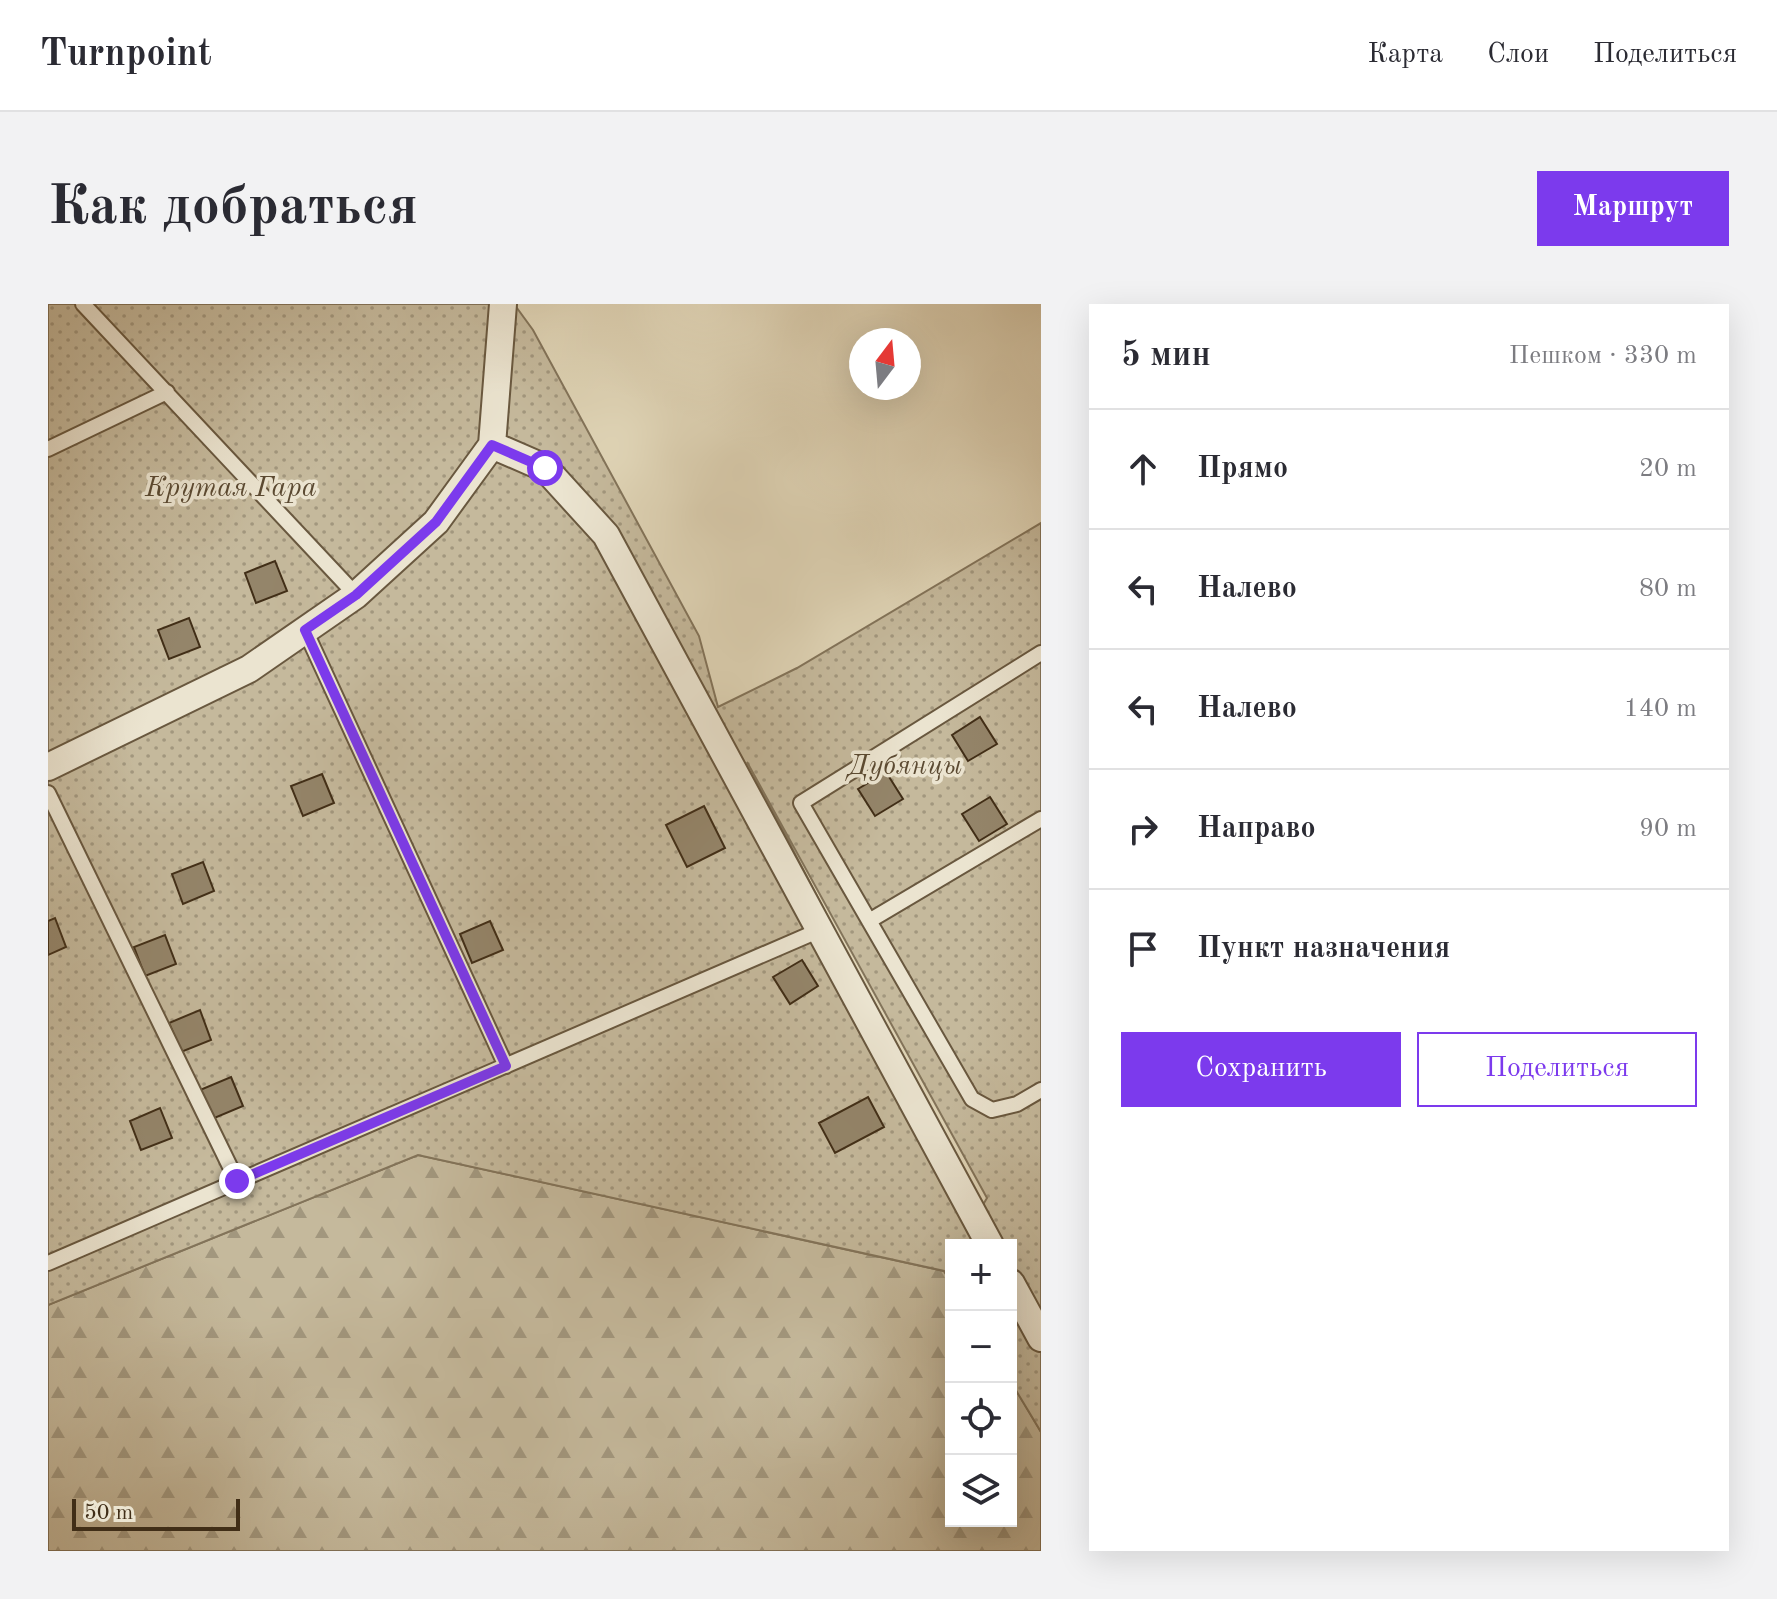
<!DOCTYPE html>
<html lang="ru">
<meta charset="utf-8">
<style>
body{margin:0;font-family:"Old Standard TT",serif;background:#f2f2f3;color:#2b2b33}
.controls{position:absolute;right:24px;bottom:24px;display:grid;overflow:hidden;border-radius:0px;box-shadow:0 8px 32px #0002}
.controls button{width:72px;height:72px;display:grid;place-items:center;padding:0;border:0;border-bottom:2px solid #e1e1e2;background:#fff;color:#2b2b33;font:40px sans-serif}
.compass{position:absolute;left:801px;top:24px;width:72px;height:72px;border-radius:50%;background:#fff;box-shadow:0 8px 32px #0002;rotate:16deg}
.scale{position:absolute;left:24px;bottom:20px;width:168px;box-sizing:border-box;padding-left:8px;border:4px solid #412e17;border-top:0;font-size:22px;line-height:28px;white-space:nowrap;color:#412e17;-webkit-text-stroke:6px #ebe4d0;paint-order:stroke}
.stop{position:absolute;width:24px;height:24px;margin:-18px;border:6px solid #7c3aed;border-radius:50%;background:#fff}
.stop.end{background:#7c3aed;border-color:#fff;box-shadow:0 2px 8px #0008}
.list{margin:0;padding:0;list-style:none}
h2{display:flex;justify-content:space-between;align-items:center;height:104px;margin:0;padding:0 32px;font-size:34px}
h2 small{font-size:26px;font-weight:400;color:#7c7c81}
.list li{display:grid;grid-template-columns:52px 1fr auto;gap:24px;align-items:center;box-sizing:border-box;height:120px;padding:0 32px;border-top:2px solid #e1e1e2}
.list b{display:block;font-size:30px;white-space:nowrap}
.list em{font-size:26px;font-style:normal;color:#7c7c81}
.actions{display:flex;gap:16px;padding:24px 32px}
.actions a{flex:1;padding:18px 0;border:2px solid #7c3aed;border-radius:0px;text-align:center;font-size:28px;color:#7c3aed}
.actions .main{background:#7c3aed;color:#fff}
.icon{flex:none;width:44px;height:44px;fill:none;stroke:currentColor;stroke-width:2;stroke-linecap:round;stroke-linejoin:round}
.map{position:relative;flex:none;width:993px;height:1247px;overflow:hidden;border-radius:0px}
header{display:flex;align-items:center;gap:48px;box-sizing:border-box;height:112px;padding:0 40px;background:#fff;border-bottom:2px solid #e1e1e2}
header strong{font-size:38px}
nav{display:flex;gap:44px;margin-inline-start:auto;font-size:28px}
.intro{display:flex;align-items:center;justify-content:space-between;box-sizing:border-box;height:192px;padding:0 48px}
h1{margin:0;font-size:56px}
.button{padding:20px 36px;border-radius:0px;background:#7c3aed;color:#fff;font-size:28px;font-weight:700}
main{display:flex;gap:48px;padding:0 48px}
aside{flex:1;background:#fff;border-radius:0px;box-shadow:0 8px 32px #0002}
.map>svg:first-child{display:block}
</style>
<header>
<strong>Turnpoint</strong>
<nav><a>Карта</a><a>Слои</a><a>Поделиться</a></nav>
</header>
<div class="intro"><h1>Как добраться</h1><a class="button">Маршрут</a></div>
<main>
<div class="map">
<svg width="993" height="1247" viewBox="0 0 993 1247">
<defs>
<pattern id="forest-firs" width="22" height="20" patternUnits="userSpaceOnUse" patternTransform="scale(2)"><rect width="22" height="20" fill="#c5b99c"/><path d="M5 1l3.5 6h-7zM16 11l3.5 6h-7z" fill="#a2977e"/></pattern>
<pattern id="garden-dots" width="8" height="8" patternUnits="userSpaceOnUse" patternTransform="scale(2)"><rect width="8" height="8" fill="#c5b99c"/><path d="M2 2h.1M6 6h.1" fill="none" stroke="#a2977e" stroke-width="1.8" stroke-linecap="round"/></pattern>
</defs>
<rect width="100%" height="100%" fill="#e0d5b7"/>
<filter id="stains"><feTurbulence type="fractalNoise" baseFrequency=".0025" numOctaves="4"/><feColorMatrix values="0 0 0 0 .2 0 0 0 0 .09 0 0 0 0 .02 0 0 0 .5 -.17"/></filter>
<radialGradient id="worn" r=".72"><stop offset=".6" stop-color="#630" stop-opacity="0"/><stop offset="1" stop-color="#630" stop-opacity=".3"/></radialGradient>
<path fill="url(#forest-firs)" stroke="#83745a" stroke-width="2" d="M370,851L896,967L903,978V1217H963V1078L993,1128V1247H0V1001Z"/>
<path fill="url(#garden-dots)" stroke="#83745a" stroke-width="2" fill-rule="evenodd" d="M0,0H466L485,26L651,332L670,403L749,364L993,219V1128L963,1078V941H903V978L896,967L370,851L0,1001ZM699,458L939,894L933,904H932Z"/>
<path fill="#94856a" stroke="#412e17" stroke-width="2" d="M227,257L239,287L208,299L197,269Z
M141,314L152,343L121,355L110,326Z
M932,413L949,440L920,457L904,431Z
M838,468L855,495L827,512L810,485Z
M274,470L286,499L255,512L243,482Z
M942,493L959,520L931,537L914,510Z
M656,502L677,544L639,563L618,521Z
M155,558L166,587L135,600L124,570Z
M7,614L18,643L0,651V617Z
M442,617L455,646L424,659L412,630Z
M117,631L128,660L97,672L86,643Z
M754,656L770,682L742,700L725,673Z
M152,706L163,736L133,748L121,719Z
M183,773L195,802L164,815L152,786Z
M820,793L836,823L787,849L771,819Z
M112,804L124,834L93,846L82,817Z"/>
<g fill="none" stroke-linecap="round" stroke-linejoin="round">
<defs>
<path id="lane" d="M35,0L308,291
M0,145L119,88
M257,326L458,762
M993,349L753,499L924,795L944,806L969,800L993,786
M0,489L189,877
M821,617L993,515
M0,959L772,626"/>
<path id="street" d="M444,141L497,164L558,231L942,941
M0,463L201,365L308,291L388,218L444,141L455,0
M963,979L993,1034"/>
</defs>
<use href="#lane" stroke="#69583f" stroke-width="18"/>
<use href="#street" stroke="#69583f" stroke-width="30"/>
<use href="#lane" stroke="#ebe4d0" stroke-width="14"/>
<use href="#street" stroke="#ebe4d0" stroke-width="26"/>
</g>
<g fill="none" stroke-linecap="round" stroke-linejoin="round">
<path stroke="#7c3aed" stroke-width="10" d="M189,877L458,762L257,326L308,291L388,218L444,141L497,164"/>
</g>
<g text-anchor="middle" stroke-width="7" stroke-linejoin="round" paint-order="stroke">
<g font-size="28" font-style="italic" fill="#5b4a32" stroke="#ebe4d0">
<text x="183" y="192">Крутая Гара</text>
<text x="857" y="470">Дубянцы</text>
</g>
</g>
<rect width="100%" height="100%" filter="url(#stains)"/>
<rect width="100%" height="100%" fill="url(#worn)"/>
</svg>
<div class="controls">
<button>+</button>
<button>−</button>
<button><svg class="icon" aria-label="locate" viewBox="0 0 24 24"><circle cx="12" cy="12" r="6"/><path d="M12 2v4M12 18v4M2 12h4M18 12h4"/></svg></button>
<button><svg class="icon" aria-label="layers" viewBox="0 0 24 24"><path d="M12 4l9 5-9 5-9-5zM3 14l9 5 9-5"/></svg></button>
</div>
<svg class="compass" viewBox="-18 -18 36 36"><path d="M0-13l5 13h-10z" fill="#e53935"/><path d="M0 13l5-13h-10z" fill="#7c7c81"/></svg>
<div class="scale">50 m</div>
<div class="stop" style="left:497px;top:164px"></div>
<div class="stop end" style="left:189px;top:877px"></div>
</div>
<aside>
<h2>5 мин<small>Пешком · 330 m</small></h2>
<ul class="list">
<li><svg class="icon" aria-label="ahead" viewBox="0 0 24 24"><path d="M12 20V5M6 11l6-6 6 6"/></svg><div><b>Прямо</b></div><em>20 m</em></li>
<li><svg class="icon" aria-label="left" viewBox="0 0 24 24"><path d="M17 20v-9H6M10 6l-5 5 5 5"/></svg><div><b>Налево</b></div><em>80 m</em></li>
<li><svg class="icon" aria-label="left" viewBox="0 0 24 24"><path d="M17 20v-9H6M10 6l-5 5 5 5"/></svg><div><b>Налево</b></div><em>140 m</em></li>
<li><svg class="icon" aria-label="right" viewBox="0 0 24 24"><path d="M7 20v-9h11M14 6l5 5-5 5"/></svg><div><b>Направо</b></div><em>90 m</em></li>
<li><svg class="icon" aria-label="arrive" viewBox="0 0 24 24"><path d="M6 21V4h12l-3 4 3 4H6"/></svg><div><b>Пункт назначения</b></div></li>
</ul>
<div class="actions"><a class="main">Сохранить</a><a>Поделиться</a></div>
</aside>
</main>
